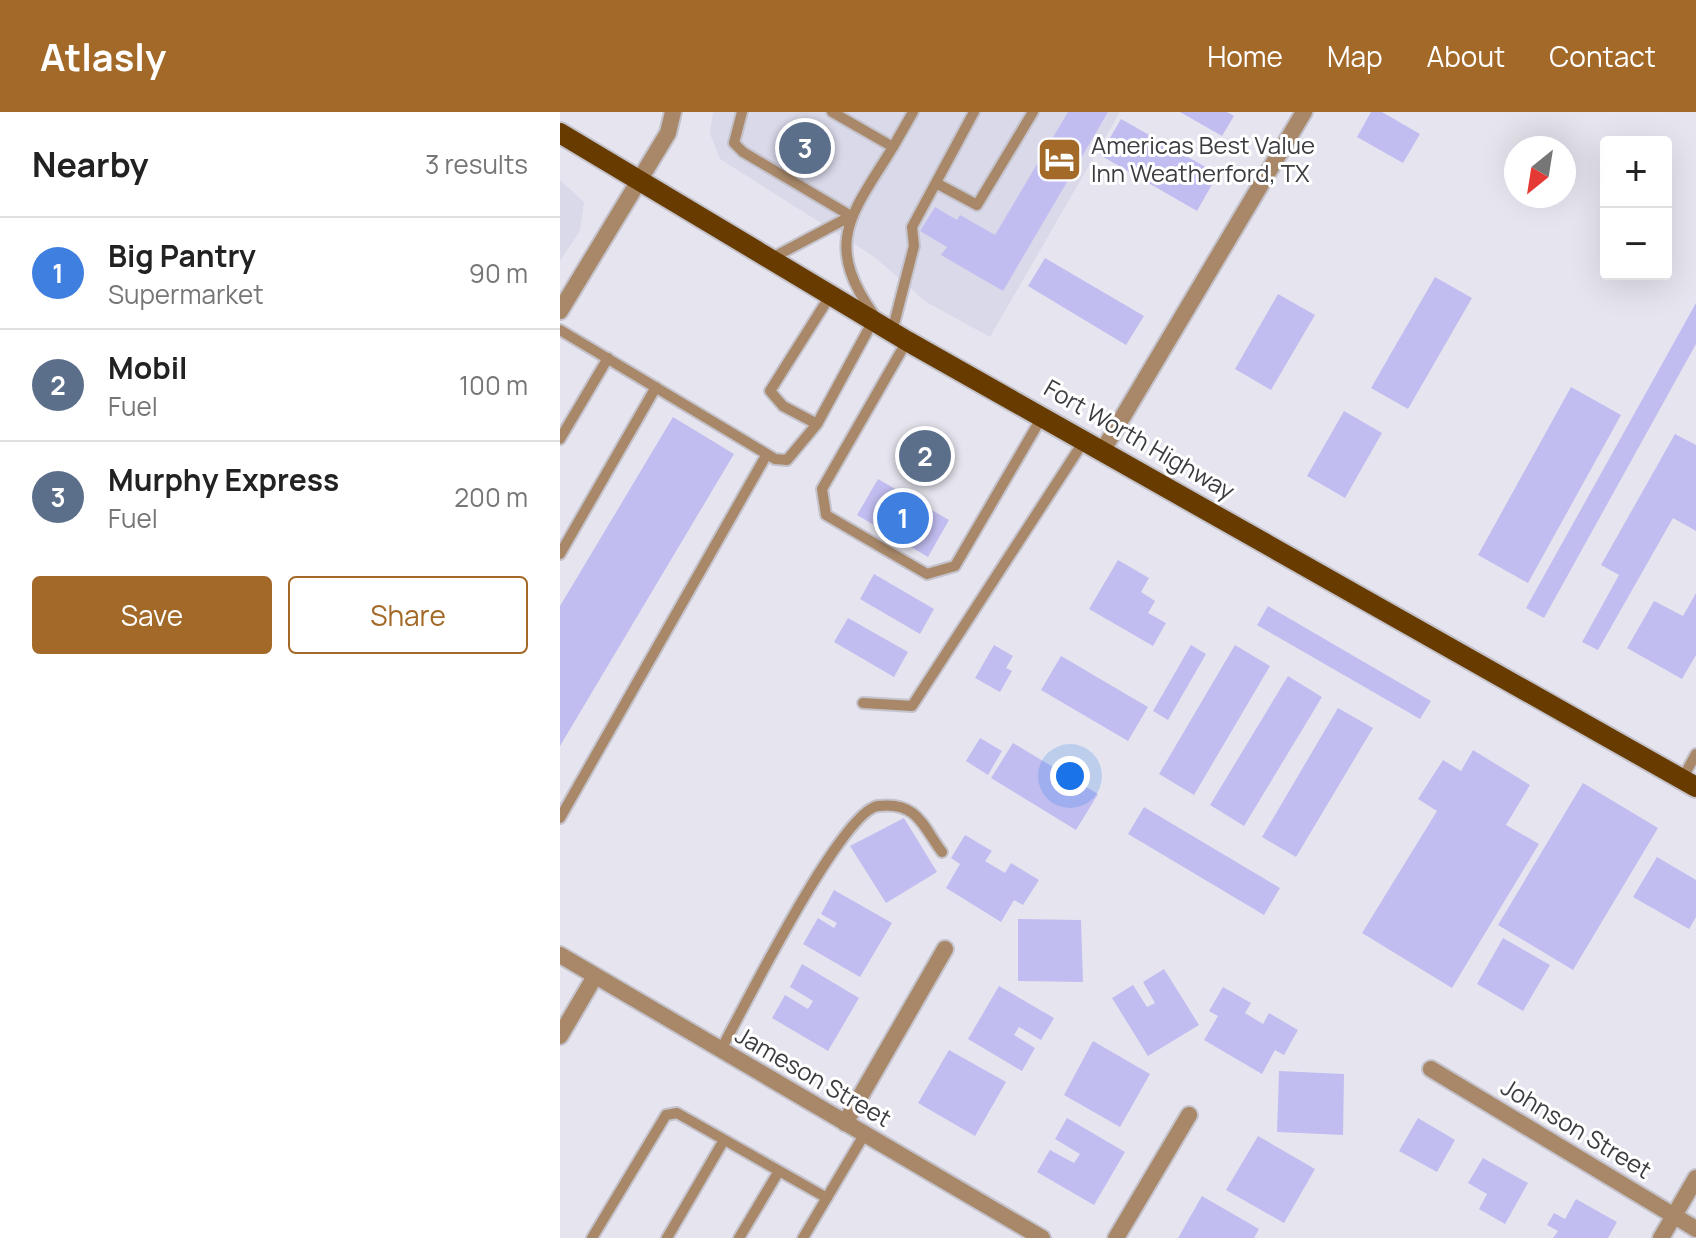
<!DOCTYPE html>
<meta charset="utf-8">
<style>
body{margin:0;font-family:Manrope,sans-serif;background:#f6f6f6;color:#222}
.controls{position:absolute;right:24px;top:24px;display:grid;overflow:hidden;border-radius:8px;box-shadow:0 8px 32px #0002}
.controls button{width:72px;height:72px;display:grid;place-items:center;padding:0;border:0;border-bottom:2px solid #e0e0e0;background:#fff;color:#222;font:40px sans-serif}
.compass{position:absolute;left:944px;top:24px;width:72px;height:72px;border-radius:50%;background:#fff;box-shadow:0 8px 32px #0002;rotate:210deg}
.you{position:absolute;left:510px;top:664px;width:28px;height:28px;margin:-20px;border:6px solid #fff;border-radius:50%;background:#1a73e8;box-shadow:0 0 0 12px #1a73e833}
.badge{display:grid;place-items:center;width:52px;height:52px;border-radius:50%;background:#a36928;color:#fff;font-size:26px;font-weight:700}
.pin{position:absolute;translate:-50% -50%;border:4px solid #fff;box-shadow:0 2px 8px #0006}
.list{margin:0;padding:0;list-style:none}
h2{display:flex;justify-content:space-between;align-items:center;height:104px;margin:0;padding:0 32px;font-size:34px}
h2 small{font-size:26px;font-weight:400;color:#767676}
.list li{display:grid;grid-template-columns:52px 1fr auto;gap:24px;align-items:center;box-sizing:border-box;height:112px;padding:0 32px;border-top:2px solid #e0e0e0}
.list b{display:block;font-size:30px;white-space:nowrap}
.list p{margin:0;font-size:26px;white-space:nowrap;color:#767676}
.list em{font-size:26px;font-style:normal;color:#767676}
.actions{display:flex;gap:16px;padding:24px 32px}
.actions a{flex:1;padding:18px 0;border:2px solid #a36928;border-radius:8px;text-align:center;font-size:28px;color:#a36928}
.actions .main{background:#a36928;color:#fff}
.map{position:relative;flex:none;width:1136px;height:1126px;overflow:hidden}
header{display:flex;align-items:center;gap:48px;box-sizing:border-box;height:112px;padding:0 40px;background:#a36928;color:#fff}
header strong{font-size:38px}
nav{display:flex;gap:44px;margin-inline-start:auto;font-size:28px}
main{display:flex}
aside{flex:1;background:#fff}
.map>svg:first-child{display:block}
</style>
<header>
<strong>Atlasly</strong>
<nav><a>Home</a><a>Map</a><a>About</a><a>Contact</a></nav>
</header>
<main>
<aside>
<h2>Nearby<small>3 results</small></h2>
<ul class="list">
<li><span class="badge" style="background:#3f7fe0">1</span><div><b>Big Pantry</b><p>Supermarket</p></div><em>90 m</em></li>
<li><span class="badge" style="background:#5c6f8a">2</span><div><b>Mobil</b><p>Fuel</p></div><em>100 m</em></li>
<li><span class="badge" style="background:#5c6f8a">3</span><div><b>Murphy Express</b><p>Fuel</p></div><em>200 m</em></li>
</ul>
<div class="actions"><a class="main">Save</a><a>Share</a></div>
</aside>
<div class="map">
<svg width="1136" height="1126" viewBox="0 0 1136 1126">
<rect width="100%" height="100%" fill="#e6e5ef"/>
<path fill="#dad9ea" d="M153,0H560L430,225L366,190L313,144L160,47L150,22Z
M0,68L24,90L20,119L0,149Z"/>
<path fill="#c1bdf0" d="M508,0H548L443,179L381,143L387,135L360,119L375,95L397,108L400,103L435,123Z
M620,0H667L674,4L662,24Z
M811,0H822L860,22L843,51L797,25Z
M561,7L658,62L637,99L540,43Z
M485,146L584,204L566,233L468,174Z
M875,165L912,186L848,297L811,276Z
M718,182L755,203L711,278L675,257Z
M1136,191V232L984,506L966,496Z
M1011,275L1061,303L968,471L918,443Z
M784,299L822,321L785,386L747,364Z
M113,305L174,342L0,634V494Z
M1115,322L1136,333V419L1113,406L1038,538L1022,530L1059,463L1041,453Z
M318,367L389,408L368,445L297,403Z
M558,448L589,466L581,480L595,489L588,501L606,511L593,534L529,497Z
M314,462L374,497L360,522L300,487Z
M1136,481V543L1122,567L1067,536L1094,489L1123,504Z
M708,494L871,589L860,607L697,513Z
M288,506L348,540L334,565L274,530Z
M434,533L453,544L446,556L452,559L440,580L415,566Z
M631,533L646,542L608,608L593,599Z
M675,533L710,554L634,683L599,662Z
M501,544L588,595L568,629L481,578Z
M728,564L762,585L684,714L650,693Z
M778,596L813,616L736,745L702,725Z
M420,626L442,639L428,663L406,649Z
M453,631L538,682L516,718L431,666Z
M913,638L970,673L946,713L979,732L892,876L802,821L877,699L858,687L883,648L901,659Z
M1023,671L1098,716L1013,858L938,813Z
M584,695L720,776L704,803L568,722Z
M344,706L377,760L326,791L290,734Z
M405,723L432,739L425,749L445,761L451,751L479,768L463,793L454,788L441,810L386,776L400,752L391,746Z
M1097,745L1136,768V805L1129,817L1073,785Z
M274,778L332,811L300,865L243,832L258,806L274,816L277,811L261,802Z
M458,807L521,808L523,870L458,869Z
M943,826L990,853L963,899L917,872Z
M242,852L299,886L268,939L212,906L225,883L248,897L253,889L230,875Z
M604,857L639,913L588,944L552,886L573,873L587,895L595,891L583,870Z
M439,874L494,906L481,928L459,915L454,923L475,936L462,959L408,927Z
M663,875L691,891L685,901L703,912L709,901L738,918L724,943L715,938L702,962L644,928L658,904L649,899Z
M533,929L590,962L560,1015L504,983Z
M389,938L446,970L415,1024L358,991Z
M719,959L784,962L783,1023L717,1020Z
M507,1006L565,1040L534,1093L477,1060L490,1038L514,1051L520,1042L495,1027Z
M858,1006L895,1028L877,1060L839,1039Z
M698,1024L755,1057L724,1111L666,1078Z
M923,1046L968,1071L945,1112L919,1097L927,1082L908,1071Z
M642,1084L699,1117L694,1126H618Z
M1016,1087L1057,1110L1048,1126H993L998,1119L987,1113L994,1101L1005,1107Z"/>
<g fill="none" stroke-linecap="round" stroke-linejoin="round">
<defs>
<path id="service" d="M182,0L174,31L183,40L291,104
M272,0L333,35C292,102 262,130 314,203
M333,35L353,0
M376,71L417,93L473,0
M212,146L291,104
M0,218L215,347L227,348L257,312L313,209
M332,220L354,134L352,115L414,0
M347,229L262,377L266,403L367,462L395,454L482,305
M257,312L223,294L210,279L270,184
M0,327L48,246
M0,442L96,275
M303,591L352,594L524,329
M1122,667L1136,642
M0,706L207,342
M160,939C183,898 281,699 318,694C358,689 363,715 382,740
M32,1126L106,1003L117,1001L267,1086
M107,1126L164,1028
M179,1126L219,1059
M243,1126L304,1023"/>
<path id="minor" d="M543,338L744,0
M0,924L34,866
M871,957L1136,1117
M285,1011L385,837
M556,1126L629,1003
M1101,1126L1136,1066"/>
<path id="tertiary" d="M0,199L108,21L113,0
M0,843L482,1126"/>
<path id="primary" d="M0,21L347,229L1136,675"/>
</defs>
<use href="#service" stroke="#c4c3cc" stroke-width="14"/>
<use href="#minor" stroke="#c4c3cc" stroke-width="20"/>
<use href="#tertiary" stroke="#c4c3cc" stroke-width="20"/>
<use href="#primary" stroke="#c4c3cc" stroke-width="24"/>
<use href="#service" stroke="#a88869" stroke-width="10"/>
<use href="#minor" stroke="#a88869" stroke-width="16"/>
<use href="#tertiary" stroke="#a88869" stroke-width="16"/>
<use href="#primary" stroke="#683c01" stroke-width="20"/>
</g>
<defs>
<symbol id="hotel-square" viewBox="-11 -11 22 22"><rect x="-9" y="-9" width="18" height="18" rx="4" fill="#a36928" stroke="#fff"/><path d="M-6-4.5h1.5V1H6V5H4.5V3h-9V5H-6ZM-4 0a1.8 1.8 0 1 1 3.6 0ZM.5 0V-2.5h3Q6-2.5 6 0Z" fill="#fff"/></symbol>
</defs>
<g fill-rule="evenodd">
<use href="#hotel-square" x="474" y="22" width="51" height="51"/>
</g>
<g text-anchor="middle" stroke-width="6" stroke-linejoin="round" paint-order="stroke">
<g font-size="24" fill="#3d3c40" stroke="#fff" text-anchor="start">
<text x="531" y="42">Americas Best Value<tspan x="531" dy="28">Inn Weatherford, TX</tspan></text>
</g>
<g font-size="24" fill="#3d3c40" stroke="#fff">
<text transform="translate(579 328) rotate(30)" y="8">Fort Worth Highway</text>
<text transform="translate(253 965) rotate(30)" y="8">Jameson Street</text>
<text transform="translate(1016 1017) rotate(31)" y="8">Johnson Street</text>
</g>
</g>
</svg>
<div class="controls">
<button>+</button>
<button>−</button>
</div>
<svg class="compass" viewBox="-18 -18 36 36"><path d="M0-13l5 13h-10z" fill="#e53935"/><path d="M0 13l5-13h-10z" fill="#767676"/></svg>
<div class="you"></div>
<div class="pin badge" style="left:343px;top:406px;background:#3f7fe0">1</div>
<div class="pin badge" style="left:365px;top:344px;background:#5c6f8a">2</div>
<div class="pin badge" style="left:245px;top:36px;background:#5c6f8a">3</div>
</div>
</main>
